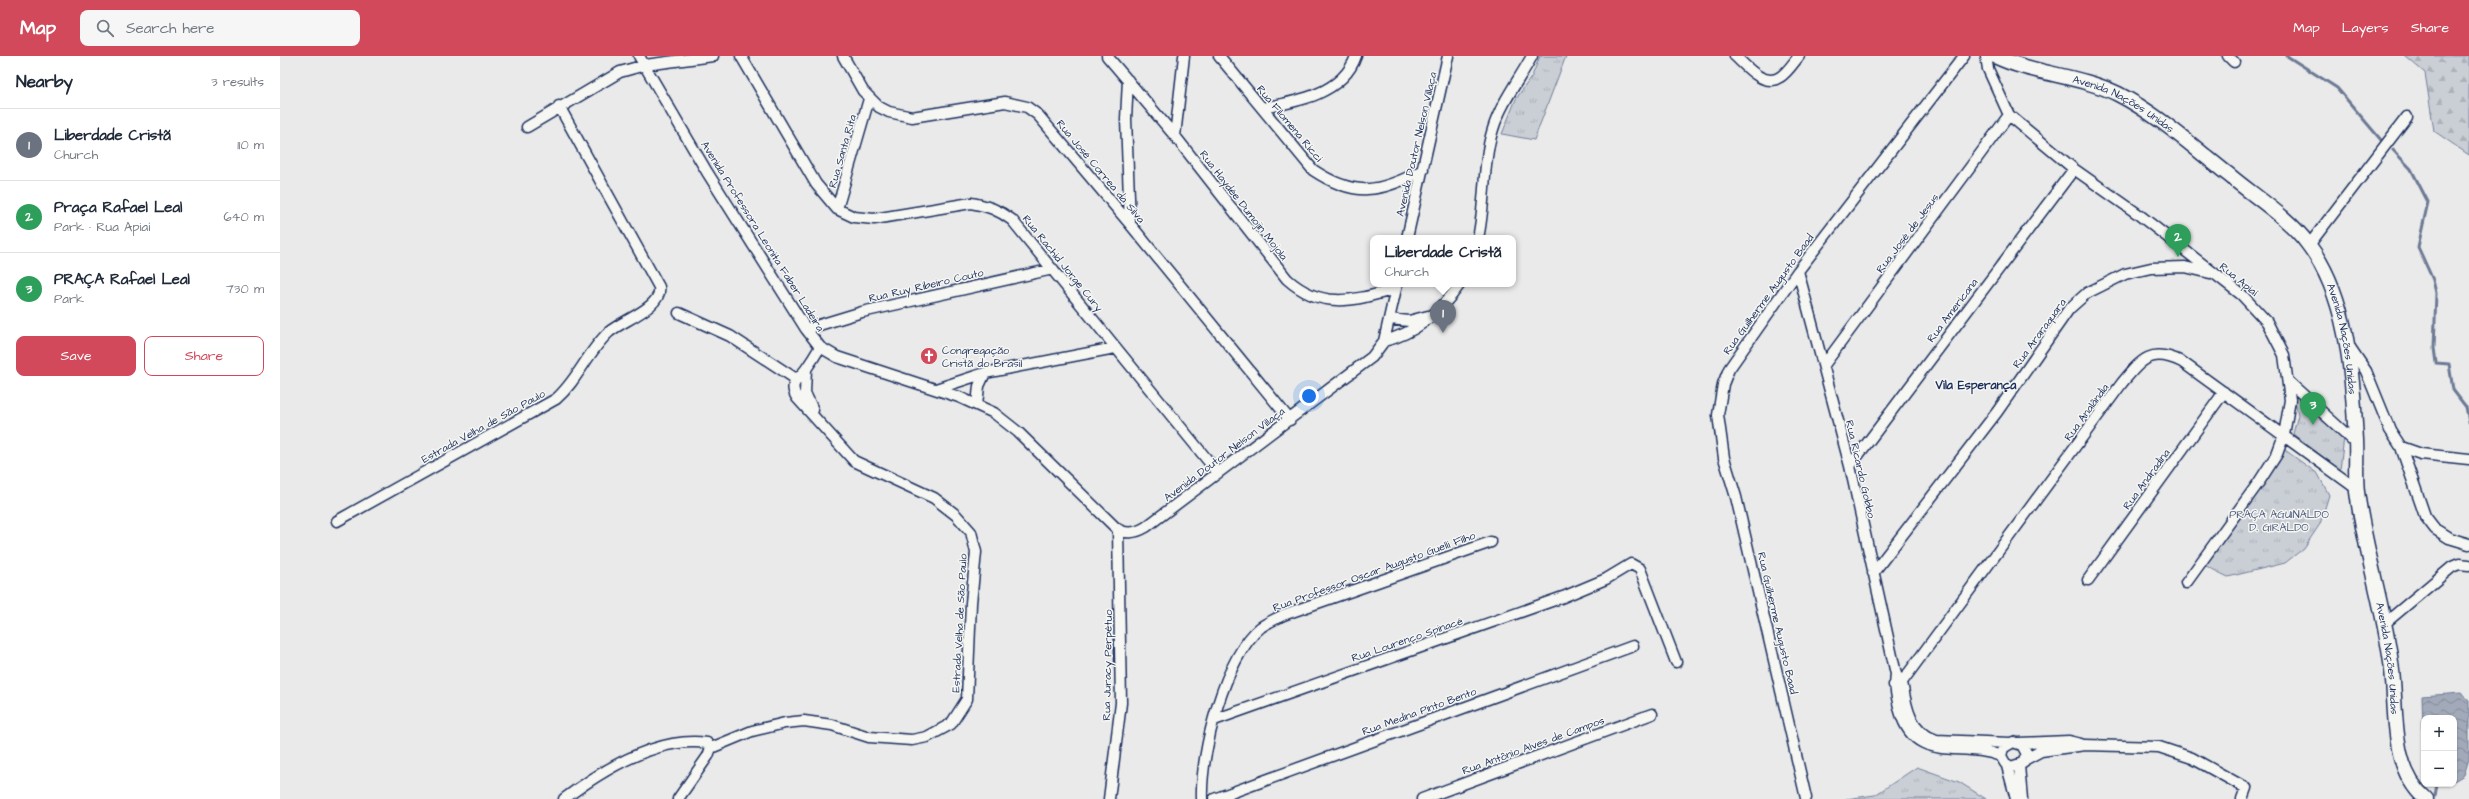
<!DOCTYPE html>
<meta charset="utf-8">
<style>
body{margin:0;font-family:"Architects Daughter",sans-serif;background:#f6f6f7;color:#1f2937}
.controls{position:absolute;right:12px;bottom:12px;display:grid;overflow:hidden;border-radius:8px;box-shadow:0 1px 3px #0004}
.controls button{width:36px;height:36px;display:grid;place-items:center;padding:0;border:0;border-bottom:1px solid #e0e1e3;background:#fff;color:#1f2937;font:20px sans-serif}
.you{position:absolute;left:1029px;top:340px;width:14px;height:14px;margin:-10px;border:3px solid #fff;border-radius:50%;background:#1a73e8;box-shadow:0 0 0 6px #1a73e833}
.badge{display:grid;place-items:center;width:26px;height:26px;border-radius:50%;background:#d1495b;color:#fff;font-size:13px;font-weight:700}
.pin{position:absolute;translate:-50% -33px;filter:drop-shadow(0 1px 2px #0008)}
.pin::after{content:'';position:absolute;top:21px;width:14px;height:12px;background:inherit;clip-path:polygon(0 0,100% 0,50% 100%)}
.popup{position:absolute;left:1090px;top:179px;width:146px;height:52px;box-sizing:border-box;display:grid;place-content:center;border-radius:8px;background:#fff;filter:drop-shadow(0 1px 3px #0005);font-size:13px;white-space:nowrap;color:#747a83}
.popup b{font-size:15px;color:#1f2937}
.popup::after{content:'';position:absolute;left:50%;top:100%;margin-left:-8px;border:8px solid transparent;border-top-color:#fff}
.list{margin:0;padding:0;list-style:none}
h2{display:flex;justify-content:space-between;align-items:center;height:52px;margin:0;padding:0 16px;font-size:17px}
h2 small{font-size:13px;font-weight:400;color:#747a83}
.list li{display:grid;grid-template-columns:26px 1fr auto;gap:12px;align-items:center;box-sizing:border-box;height:72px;padding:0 16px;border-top:1px solid #e0e1e3}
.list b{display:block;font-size:15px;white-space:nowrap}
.list p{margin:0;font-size:13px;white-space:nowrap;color:#747a83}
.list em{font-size:13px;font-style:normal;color:#747a83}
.actions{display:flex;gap:8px;padding:12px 16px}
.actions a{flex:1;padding:9px 0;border:1px solid #d1495b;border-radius:8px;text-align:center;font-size:14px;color:#d1495b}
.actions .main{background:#d1495b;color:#fff}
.icon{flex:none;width:22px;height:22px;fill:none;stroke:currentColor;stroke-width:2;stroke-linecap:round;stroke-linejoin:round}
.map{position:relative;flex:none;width:2189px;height:743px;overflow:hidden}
header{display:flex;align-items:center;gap:24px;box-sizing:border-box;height:56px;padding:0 20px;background:#d1495b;color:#fff}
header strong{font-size:19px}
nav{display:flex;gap:22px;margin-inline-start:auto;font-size:14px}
.search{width:280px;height:36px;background:#f6f6f7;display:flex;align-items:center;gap:10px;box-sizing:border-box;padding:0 14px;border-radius:8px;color:#747a83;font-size:15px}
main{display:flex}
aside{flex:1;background:#fff}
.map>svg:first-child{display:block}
</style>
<header>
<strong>Map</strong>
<div class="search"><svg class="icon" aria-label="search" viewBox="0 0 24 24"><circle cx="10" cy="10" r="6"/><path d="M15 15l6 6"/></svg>Search here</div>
<nav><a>Map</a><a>Layers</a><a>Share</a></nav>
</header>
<main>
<aside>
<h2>Nearby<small>3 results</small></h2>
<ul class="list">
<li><span class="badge" style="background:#6b7280">1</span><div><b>Liberdade Cristã</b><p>Church</p></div><em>110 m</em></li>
<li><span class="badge" style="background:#2e9e5b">2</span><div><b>Praça Rafael Leal</b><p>Park · Rua Apiaí</p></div><em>640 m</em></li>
<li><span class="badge" style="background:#2e9e5b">3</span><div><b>PRAÇA Rafael Leal</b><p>Park</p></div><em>730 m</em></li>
</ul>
<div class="actions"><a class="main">Save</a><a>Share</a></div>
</aside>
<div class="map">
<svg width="2189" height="743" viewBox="0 0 2189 743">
<defs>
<pattern id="grass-tufts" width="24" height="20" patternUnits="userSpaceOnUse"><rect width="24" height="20" fill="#caced5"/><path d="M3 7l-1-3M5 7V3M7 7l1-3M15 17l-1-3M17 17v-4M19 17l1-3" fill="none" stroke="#adb1b9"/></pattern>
<pattern id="forest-firs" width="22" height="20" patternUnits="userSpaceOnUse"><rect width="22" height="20" fill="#caced5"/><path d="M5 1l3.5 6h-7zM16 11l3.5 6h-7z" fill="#adb1b9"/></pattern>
<pattern id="water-waves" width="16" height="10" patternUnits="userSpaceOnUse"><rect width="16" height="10" fill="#a2aaba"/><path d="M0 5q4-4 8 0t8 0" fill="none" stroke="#838b9a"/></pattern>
</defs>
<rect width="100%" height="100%" fill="#e9eae9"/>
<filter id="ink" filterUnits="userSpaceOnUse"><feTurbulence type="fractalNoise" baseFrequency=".025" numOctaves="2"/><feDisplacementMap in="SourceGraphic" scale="8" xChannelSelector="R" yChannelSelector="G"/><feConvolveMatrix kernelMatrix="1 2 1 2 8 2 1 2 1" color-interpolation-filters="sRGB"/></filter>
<g filter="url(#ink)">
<path fill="url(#grass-tufts)" stroke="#727e9a" d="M1260,0H1286L1254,84L1222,78L1236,43L1252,20Z
M2013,335L2064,381L2060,414L2013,378L2018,359Z
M2005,394L2038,418L2049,439L2040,468L2024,492L2005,507L1948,521L1924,509Z
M1637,711L1679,726L1706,743H1566L1595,739Z"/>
<path fill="url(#forest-firs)" stroke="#727e9a" d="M2125,0H2189V99L2154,75L2145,17Z"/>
<path fill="url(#water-waves)" stroke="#6c7995" d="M2181,637L2189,644V703L2184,719L2174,725V662H2144V710L2142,640Z"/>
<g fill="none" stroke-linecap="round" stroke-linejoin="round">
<path stroke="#6c7995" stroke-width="3" d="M2007,0L2057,32L2101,84
M2113,94L2131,113L2148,146L2138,191L2153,224L2156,237L2154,292L2156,307L2169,308L2173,334L2186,351L2189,366
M2155,740L2157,728"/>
<defs>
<path id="street" d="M359,0L427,116L526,273L540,291L557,301L679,341L714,357L738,376L835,471C844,479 856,477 866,471L1092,301L1104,285L1117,228
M461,0L536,128L557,153L574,161L594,163L691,147C708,150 719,154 732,164L938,417
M563,0L583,35L599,51L609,56L632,61L725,46L747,51L758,59L850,168L1010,364
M827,0L895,80L1007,223C1043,255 1075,244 1116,233
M939,0L1033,114C1075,142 1099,137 1143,114
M1455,0C1466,10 1484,32 1500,21C1507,17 1514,6 1519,0
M1706,0L1708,13L1729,59L1794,113L1858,158L1962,239L1987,266L2004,299L2010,344L2004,379L1997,398L1979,426L1906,527
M1948,0L1954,6
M848,24L846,63L850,168
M982,52C1016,46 1063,38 1076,0
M247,71L340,16L365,9L433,0
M895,80L904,0
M557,153L589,43
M1127,182L1168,0
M1198,182C1206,146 1202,108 1213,73C1221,47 1239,24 1252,0
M2029,189L2127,61
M1518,215L1570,410L1616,618C1614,631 1617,642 1620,655C1635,709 1680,684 1721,700L1725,707L1731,711L1743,707L1747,698L1742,689L1733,686L1723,692L1721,700
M399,257L450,280L516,323
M1110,263L1129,265L1148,260
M526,273L582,256L773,213
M1104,285C1137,277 1161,255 1180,228
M2067,287L2086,315L2110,374L2121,391L2145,460L2155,473L2169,482L2189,488
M1544,309L1729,59
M526,313L525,337L533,354
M2009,326L2076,387
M656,333L705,317L835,292
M697,349L699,330L705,317
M2121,391L2141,398L2189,403
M1570,410L1794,113
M57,465L276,343C298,324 308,295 329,276C343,264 383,251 379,231L279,50
M1593,517L1717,356L1789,253L1807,237L1845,218L1871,212L1905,211L1930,217
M1808,524L1944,336
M2104,568L2172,511L2179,508L2189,509
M1618,621L1622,626C1626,650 1629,675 1656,684L1730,687
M1614,629L1622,626L1842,327C1862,303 1871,291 1902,306L2077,433
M934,664L1283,541L1326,523L1351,508L1360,513L1396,606
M1738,687L1789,685L1801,688
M431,692L472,675L505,667L524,665L552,669L589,681L632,684L647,681L671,668L687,643L691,547L696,496L691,476L676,459L654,442L574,405L517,342C508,327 518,324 526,313C531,306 536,298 540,291
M1746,703L1761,695L1805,689L1879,691L1912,702L1966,732L1962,743
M1727,710L1736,743
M1739,710L1742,743
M1526,742L1456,441L1444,402L1438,359L1443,328L1449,313L1518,215L1684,0
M284,743C321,715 377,680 427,687L431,692
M398,743L428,700L431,692
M829,743L841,647L838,474
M922,743C920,697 945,600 981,571C988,566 996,563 1003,559L1211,486
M934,743L1353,590
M1142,743L1372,658"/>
<g id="secondary">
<path id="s1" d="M1715,0C1752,18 1799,19 1838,38C1879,59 1913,91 1949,119C1975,141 2008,161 2028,188C2069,242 2072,319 2076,384C2077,401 2075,419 2077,436C2085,496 2105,554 2112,614C2117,656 2110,713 2146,743"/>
</g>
</defs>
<use href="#street" stroke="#1b2f5e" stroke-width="13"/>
<use href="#secondary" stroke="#1b2f5e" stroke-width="17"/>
<use href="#street" stroke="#f6f6f2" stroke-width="10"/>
<use href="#secondary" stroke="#f6f6f2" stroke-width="14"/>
</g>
</g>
<defs>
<symbol id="church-disc" viewBox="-11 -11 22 22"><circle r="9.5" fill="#d1495b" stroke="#f6f6f2"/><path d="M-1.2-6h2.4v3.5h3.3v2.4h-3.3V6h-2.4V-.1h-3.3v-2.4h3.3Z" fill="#fff"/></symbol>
</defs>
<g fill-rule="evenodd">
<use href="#church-disc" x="639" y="290" width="20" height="20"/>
</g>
<g text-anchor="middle" stroke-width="3" stroke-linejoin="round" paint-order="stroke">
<g font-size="11" fill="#1b2f5e" stroke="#f6f6f2">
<text dy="4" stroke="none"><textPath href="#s1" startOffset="138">Avenida Nações Unidas</textPath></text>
<text transform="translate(1010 67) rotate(50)" y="4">Rua Filomena Ricci</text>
<text transform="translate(1136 88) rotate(-77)" y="4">Avenida Doutor Nelson Villaça</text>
<text transform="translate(562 95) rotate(-74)" y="4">Rua Santa Rita</text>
<text transform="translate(821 115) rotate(50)" y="4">Rua José Correa da Silva</text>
<text transform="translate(964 149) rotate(52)" y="4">Rua Haydée Dumojin Mojola</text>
<text transform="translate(1627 177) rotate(-53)" y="4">Rua José de Jesus</text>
<text transform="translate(483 180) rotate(58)" y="4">Avenida Professora Leonita Faber Ladeira</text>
<text transform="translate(783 207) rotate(51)" y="4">Rua Rachid Jorge Cury</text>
<text transform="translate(1959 223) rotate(39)" y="4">Rua Apiaí</text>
<text transform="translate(646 229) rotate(-13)" y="4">Rua Ruy Ribeiro Couto</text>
<text transform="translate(1488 238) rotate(-54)" y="4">Rua Guilherme Augusto Baad</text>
<text transform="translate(1672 254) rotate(-53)" y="4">Rua Americana</text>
<text transform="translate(1759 277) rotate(-54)" y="4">Rua Araraquara</text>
<text dy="4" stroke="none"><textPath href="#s1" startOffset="474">Avenida Nações Unidas</textPath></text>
<text transform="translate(1806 356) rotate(-54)" y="4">Rua Analândia</text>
<text transform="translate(203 370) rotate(-29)" y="4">Estrada Velha de São Paulo</text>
<text transform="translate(944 398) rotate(-37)" y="4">Avenida Doutor Nelson Villaça</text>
<text transform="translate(1581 413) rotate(77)" y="4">Rua Ricardo Gobbo</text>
<text transform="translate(1866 423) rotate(-54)" y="4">Rua Andradina</text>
<text transform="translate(1094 515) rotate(-20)" y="4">Rua Professor Oscar Augusto Guelli Filho</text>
<text transform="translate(679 567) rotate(-87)" y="4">Estrada Velha de São Paulo</text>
<text transform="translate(1498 567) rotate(77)" y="4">Rua Guilherme Augusto Baad</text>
<text transform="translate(1127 583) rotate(-19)" y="4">Rua Lourenço Spinacé</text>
<text dy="4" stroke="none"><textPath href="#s1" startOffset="798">Avenida Nações Unidas</textPath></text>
<text transform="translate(827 609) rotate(-89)" y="4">Rua Juracy Perpétuo</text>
<text transform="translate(1139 655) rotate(-20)" y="4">Rua Medina Pinto Bento</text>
<text transform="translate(1253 689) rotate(-20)" y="4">Rua Antônio Alves de Campos</text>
</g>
<g font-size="11" fill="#1b2f5e" stroke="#f6f6f2" text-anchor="start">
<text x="662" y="298">Congregação<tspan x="662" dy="13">Cristã do Brasil</tspan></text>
</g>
<g font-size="11" fill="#47577c" stroke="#f6f6f2">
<text x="1999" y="462">PRAÇA AGUINALDO<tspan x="1999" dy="13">D. GIRALDO</tspan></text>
</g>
<g font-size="12" font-weight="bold" fill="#1b2f5e" stroke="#f6f6f2">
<text x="1696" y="333">Vila Esperança</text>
</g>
</g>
</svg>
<div class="controls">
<button>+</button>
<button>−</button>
</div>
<div class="you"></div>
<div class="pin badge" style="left:1163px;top:277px;background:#6b7280">1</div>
<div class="popup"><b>Liberdade Cristã</b>Church</div>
<div class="pin badge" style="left:1898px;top:201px;background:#2e9e5b">2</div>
<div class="pin badge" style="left:2033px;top:369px;background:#2e9e5b">3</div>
</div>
</main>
